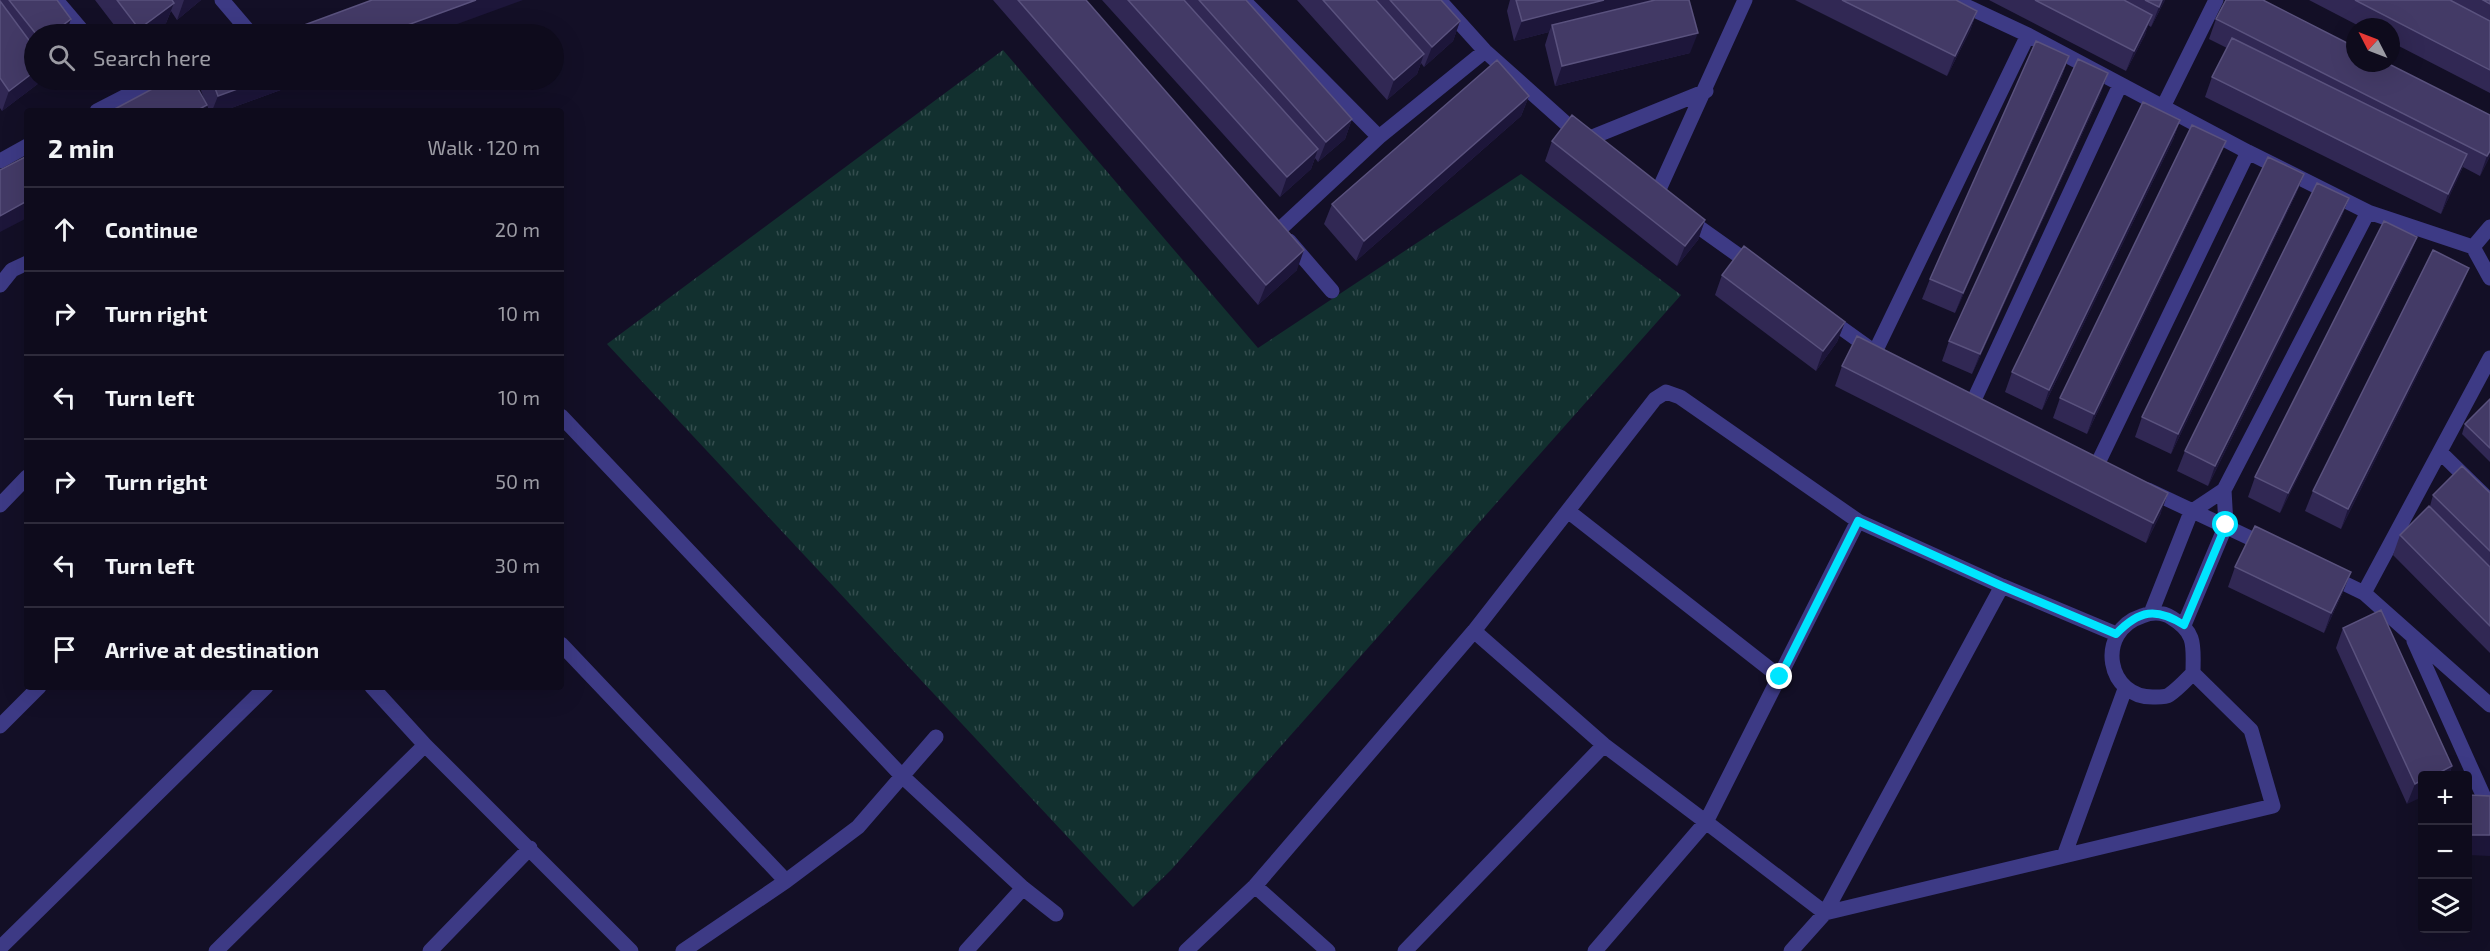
<!DOCTYPE html>
<meta charset="utf-8">
<style>
body{margin:0;font-family:"Exo 2",sans-serif;background:#171425;color:#f1f3f6}
.controls{position:absolute;right:18px;bottom:18px;display:grid;overflow:hidden;border-radius:6px;box-shadow:0 6px 24px #0002}
.controls button{width:54px;height:54px;display:grid;place-items:center;padding:0;border:0;border-bottom:2px solid #2e2b3b;background:#0e0b1c;color:#f1f3f6;font:30px sans-serif}
.compass{position:absolute;left:2346px;top:18px;width:54px;height:54px;border-radius:50%;background:#0e0b1c;box-shadow:0 6px 24px #0002;rotate:312deg}
.stop{position:absolute;width:18px;height:18px;margin:-14px;border:4px solid #00e5ff;border-radius:50%;background:#fff}
.stop.end{background:#00e5ff;border-color:#fff;box-shadow:0 2px 6px #0008}
.list{margin:0;padding:0;list-style:none}
h2{display:flex;justify-content:space-between;align-items:center;height:78px;margin:0;padding:0 24px;font-size:26px}
h2 small{font-size:20px;font-weight:400;color:#9b9ba3}
.list li{display:grid;grid-template-columns:39px 1fr auto;gap:18px;align-items:center;box-sizing:border-box;height:84px;padding:0 24px;border-top:2px solid #2e2b3b}
.list b{display:block;font-size:22px;white-space:nowrap}
.list em{font-size:20px;font-style:normal;color:#9b9ba3}
.icon{flex:none;width:33px;height:33px;fill:none;stroke:currentColor;stroke-width:2;stroke-linecap:round;stroke-linejoin:round}
.map{position:relative;flex:none;width:2490px;height:951px;overflow:hidden}
.search{position:absolute;background:#0e0b1c;box-shadow:0 6px 24px #0002;left:24px;top:24px;width:540px;height:66px;display:flex;align-items:center;gap:15px;box-sizing:border-box;padding:0 21px;border-radius:33px;color:#9b9ba3;font-size:22px}
.panel{position:absolute;background:#0e0b1c;box-shadow:0 6px 24px #0002;left:24px;top:108px;width:540px;height:582px;border-radius:6px}
.map>svg:first-child{display:block}
</style>
<div class="map">
<svg width="2490" height="951" viewBox="0 0 2490 951">
<defs>
<pattern id="grass-tufts" width="24" height="20" patternUnits="userSpaceOnUse" patternTransform="scale(1.5)"><rect width="24" height="20" fill="#12302f"/><path d="M3 7l-1-3M5 7V3M7 7l1-3M15 17l-1-3M17 17v-4M19 17l1-3" fill="none" stroke="#344d4e"/></pattern>
</defs>
<rect width="100%" height="100%" fill="#130f26"/>
<path fill="url(#grass-tufts)" d="M1003,50L1258,348L1521,174L1681,295L1171,870L1133,907L607,344Z"/>
<g fill="none" stroke-linecap="round" stroke-linejoin="round">
<path stroke="#3d3a85" stroke-width="15" d="M56,0L85,34
M222,0L251,34
M1243,0L1379,137
M1439,0L1485,51L1580,136
M1953,0L2028,35L2248,152L2368,212L2473,247L2490,278
M2164,105L2216,0
M97,111L134,92L166,80
M1585,140L1706,91
M0,161L27,146
M1656,196L1745,0
M1686,218L1752,265
M1279,230L1379,137L1485,51
M1289,241L1332,291
M2473,247L2490,227
M0,285L12,270L27,263
M1826,317L1872,350
M1875,352L2028,35
M1973,402L2120,85
M561,416L902,776L1023,888L1056,914
M2440,452L2490,501
M2097,465L2248,152
M2148,490L2267,546
M0,505L27,477
M1568,511L1780,677
M2329,576L2364,593L2490,705
M2364,593L2490,358
M2151,613L2191,512L2224,490L2368,212
M2184,625L2226,525L2224,490
M1474,631L1604,745L1706,822L1858,521L2002,586L2116,634
M2414,641L2487,804L2490,803
M561,644L786,881
M372,687L425,745L631,951
M0,726L39,687
M2064,856L2125,689
M1255,886L1328,951
M0,948L266,687
M216,951L425,745
M430,951L530,848
M683,951L786,881L858,827L936,737
M966,951L1023,888
M1186,951L1255,886L1474,631L1655,399L1666,392L1680,397L1858,521
M1405,951L1604,745
M1595,951L1706,822L1825,913L2273,806L2251,730L2193,673C2193,647 2197,633 2172,618C2163,612 2152,612 2142,616C2095,631 2106,700 2156,697C2161,697 2166,697 2169,695C2178,689 2186,680 2193,673
M1791,951L1825,913L2002,586"/>
</g>
<path fill="#312854" d="M0,0H57L66,34H34V80L39,83L2,111L0,108Z
M95,0H201L177,20L171,11L166,23L151,34H121Z
M993,0H1086L1297,270L1258,305Z
M1102,0H1246L1352,119L1345,139L1318,162L1315,158L1311,169L1280,197Z
M1297,0H1441L1460,21L1453,41L1424,67L1421,63L1417,74L1387,100Z
M1510,0H1689L1690,53L1555,86L1545,45L1549,32L1514,41L1507,11Z
M1795,0H1956L1977,11L1970,31L1947,76Z
M1989,0H2165L2151,27L2148,25L2145,35L2126,71Z
M2309,0H2490V93L2391,42V27H2361Z
M2216,19L2490,115V156L2480,176L2463,167L2441,214L2205,97L2212,77L2227,48L2209,39Z
M2069,56L2062,76L1955,313L1922,299L1930,279Z
M199,80H308L223,111H209L207,105L205,111H111L206,105L198,82Z
M2101,93L1972,374L1942,361L1949,341Z
M1529,96L1521,116L1356,261L1324,224L1332,204Z
M2180,120L2173,140L2042,410L2005,392L2012,372Z
M1552,141L1705,220L1698,240L1677,266L1545,161Z
M2218,161L2087,434L2053,418L2060,398Z
M2304,174L2296,194L2171,454L2135,437L2142,417Z
M2349,198L2341,218L2208,486L2177,471L2185,451Z
M2417,237L2409,257L2280,513L2248,497L2255,477Z
M1722,275L1845,322L1837,342L1816,371L1715,295Z
M2461,288L2341,529L2305,511L2313,491Z
M1842,366L2161,513L2146,543L1835,386Z
M2490,399V462L2462,434L2465,424Z
M2490,493V653L2393,555L2400,535L2430,506L2433,495Z
M2235,567L2343,592L2324,633L2228,587Z
M2343,628L2452,766L2449,776H2422L2407,804L2336,648Z"/>
<path fill="#1d163a" d="M184,0H201L177,20Z
M476,0H523L430,34H383Z
M1604,0H1673L1552,25L1549,32L1514,41L1522,21Z
M2162,0H2165L2151,27L2159,7Z
M174,3L166,23L151,34H136L139,29Z
M1977,11L1970,31L1947,76L1955,56Z
M2152,15L2145,35L2126,71L2134,51Z
M71,19L66,34H51Z
M1460,21L1453,41L1424,67L1432,47Z
M1698,33L1690,53L1555,86L1562,66Z
M1424,54L1417,74L1387,100L1394,80Z
M2069,56L2062,76L1955,313L1963,293Z
M34,72V80H41L39,83L2,111L9,91Z
M2108,73L2101,93L1972,374L1980,354Z
M262,80H308L223,111H212L218,96Z
M1529,96L1521,116L1356,261L1364,241Z
M207,105L205,111H196Z
M1352,119L1345,139L1318,162L1326,142Z
M2180,120L2173,140L2042,410L2049,390Z
M2226,141L2218,161L2087,434L2094,414Z
M1318,149L1311,169L1280,197L1287,177Z
M2490,151V156L2480,176L2487,156Z
M2467,154L2460,174L2441,214L2448,194Z
M2304,174L2296,194L2171,454L2178,434Z
M2349,198L2341,218L2208,486L2215,466Z
M27,201V218L0,232V216Z
M1705,220L1698,240L1677,266L1685,246Z
M2417,237L2409,257L2280,513L2288,493Z
M1304,250L1297,270L1258,305L1266,285Z
M2469,268L2461,288L2341,529L2348,509Z
M1845,322L1837,342L1816,371L1823,351Z
M2168,493L2161,513L2146,543L2153,523Z
M2351,572L2343,592L2324,633L2331,613Z
M2452,766L2449,776H2433Z
M2422,780V797L2407,804L2415,784Z
M2468,835H2490V856L2468,855Z"/>
<path fill="#433a66" stroke="#5a527e" stroke-width="1.5" d="M9,0H57L71,19L51,34H36Z
M117,0H172L174,3L139,29Z
M372,0H476L383,34H280Z
M1018,0H1086L1304,250L1266,285Z
M1128,0H1184L1318,149L1287,177Z
M1199,0H1246L1352,119L1326,142Z
M1323,0H1376L1424,54L1394,80Z
M1390,0H1441L1460,21L1432,47Z
M1516,0H1604L1522,21Z
M1655,0H1689L1698,33L1562,66L1552,25Z
M1842,0H1956L1977,11L1955,56Z
M2035,0H2124L2152,15L2134,51Z
M2145,0H2162L2159,7Z
M2226,0H2263L2355,47V63H2387L2490,115V151L2487,156L2216,19Z
M2355,0H2450L2490,21V70Z
M2483,0H2490V4Z
M0,1L34,47V72L9,91L0,78Z
M2232,38L2467,154L2448,194L2212,77Z
M2036,41L2069,56L1963,293L1930,279Z
M2078,59L2108,73L1980,354L1949,341Z
M1497,60L1529,96L1364,241L1332,204Z
M169,80H193L207,105L196,111H111Z
M212,80H262L218,96Z
M2143,102L2180,120L2049,390L2012,372Z
M1572,115L1705,220L1685,246L1552,141Z
M2192,125L2226,141L2094,414L2060,398Z
M27,156V201L0,216V170Z
M2268,157L2304,174L2178,434L2142,417Z
M2317,183L2349,198L2215,466L2185,451Z
M2384,221L2417,237L2288,493L2255,477Z
M1744,246L1845,322L1823,351L1722,275Z
M2433,250L2469,268L2348,509L2313,491Z
M1857,336L2168,493L2153,523L1842,366Z
M2490,399V448L2465,424Z
M2462,466L2490,493V551L2433,495Z
M2429,506L2490,567V626L2400,535Z
M2255,526L2351,572L2331,613L2235,567Z
M2381,610L2452,766L2433,776H2422V780L2415,784L2343,628Z
M2468,795L2490,796V835H2468Z"/>
<g fill="none" stroke-linecap="round" stroke-linejoin="round">
<path stroke="#00e5ff" stroke-width="8" d="M1780,677L1858,521L2002,586L2116,634C2139,610 2156,607 2184,625L2226,525"/>
</g>
</svg>
<div class="controls">
<button>+</button>
<button>−</button>
<button><svg class="icon" aria-label="layers" viewBox="0 0 24 24"><path d="M12 4l9 5-9 5-9-5zM3 14l9 5 9-5"/></svg></button>
</div>
<svg class="compass" viewBox="-18 -18 36 36"><path d="M0-13l5 13h-10z" fill="#e53935"/><path d="M0 13l5-13h-10z" fill="#9b9ba3"/></svg>
<div class="stop" style="left:2226px;top:525px"></div>
<div class="stop end" style="left:1780px;top:677px"></div>
<div class="search"><svg class="icon" aria-label="search" viewBox="0 0 24 24"><circle cx="10" cy="10" r="6"/><path d="M15 15l6 6"/></svg>Search here</div>
<section class="panel">
<h2>2 min<small>Walk · 120 m</small></h2>
<ul class="list">
<li><svg class="icon" aria-label="ahead" viewBox="0 0 24 24"><path d="M12 20V5M6 11l6-6 6 6"/></svg><div><b>Continue</b></div><em>20 m</em></li>
<li><svg class="icon" aria-label="right" viewBox="0 0 24 24"><path d="M7 20v-9h11M14 6l5 5-5 5"/></svg><div><b>Turn right</b></div><em>10 m</em></li>
<li><svg class="icon" aria-label="left" viewBox="0 0 24 24"><path d="M17 20v-9H6M10 6l-5 5 5 5"/></svg><div><b>Turn left</b></div><em>10 m</em></li>
<li><svg class="icon" aria-label="right" viewBox="0 0 24 24"><path d="M7 20v-9h11M14 6l5 5-5 5"/></svg><div><b>Turn right</b></div><em>50 m</em></li>
<li><svg class="icon" aria-label="left" viewBox="0 0 24 24"><path d="M17 20v-9H6M10 6l-5 5 5 5"/></svg><div><b>Turn left</b></div><em>30 m</em></li>
<li><svg class="icon" aria-label="arrive" viewBox="0 0 24 24"><path d="M6 21V4h12l-3 4 3 4H6"/></svg><div><b>Arrive at destination</b></div></li>
</ul>
</section>
</div>
